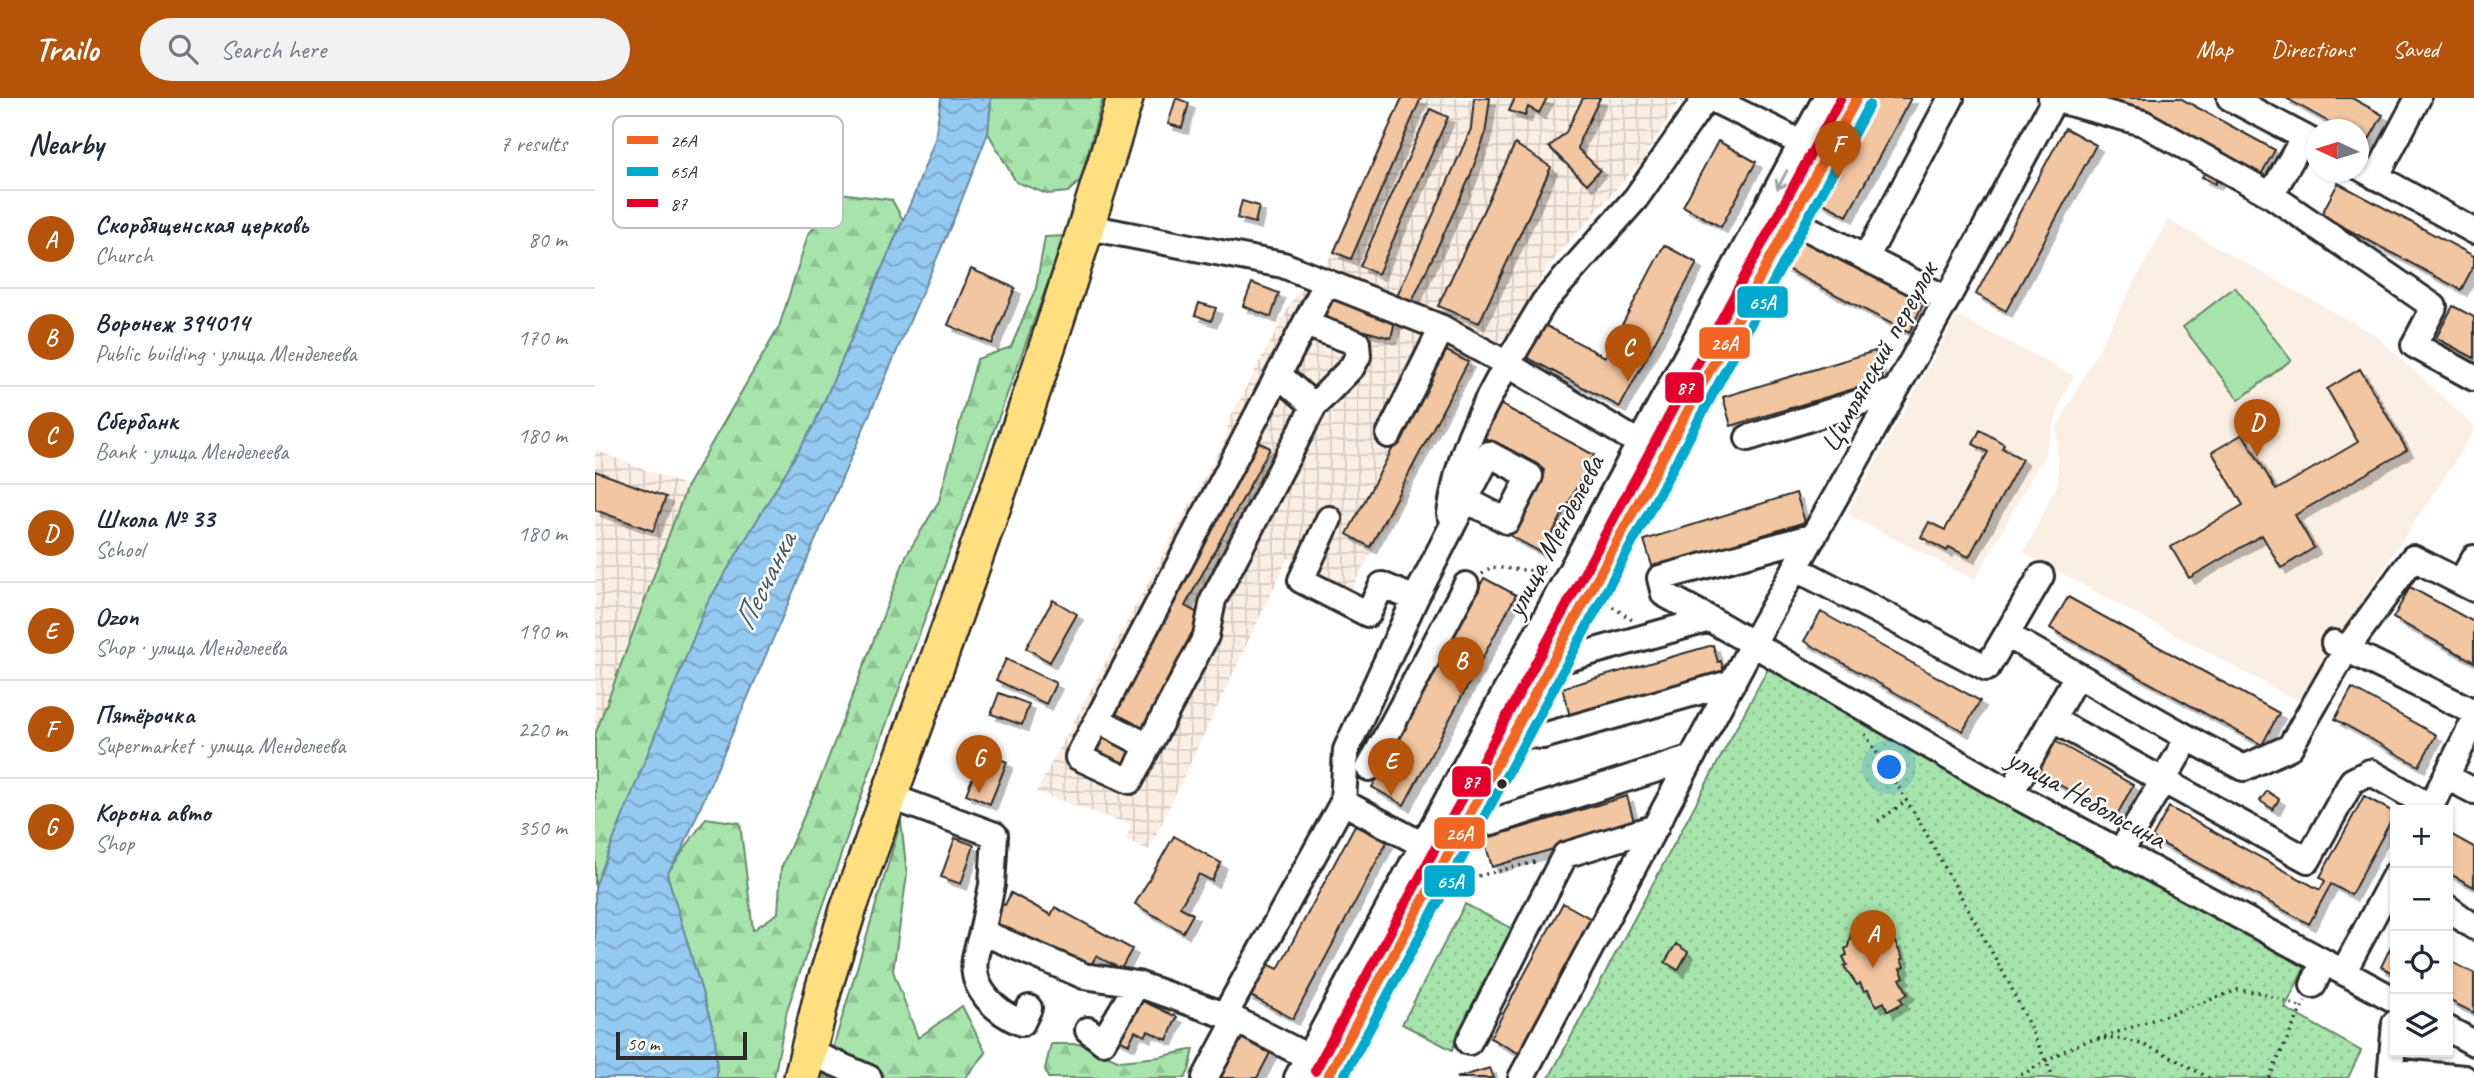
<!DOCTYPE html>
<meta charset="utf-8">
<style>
body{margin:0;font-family:Caveat,sans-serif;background:#f2f2f3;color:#1f2937}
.controls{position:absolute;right:21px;bottom:21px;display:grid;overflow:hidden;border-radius:0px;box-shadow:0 2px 5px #0004}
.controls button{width:63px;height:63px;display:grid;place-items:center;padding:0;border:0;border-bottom:2px solid #e0e1e3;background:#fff;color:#1f2937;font:35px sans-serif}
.compass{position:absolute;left:1711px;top:21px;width:63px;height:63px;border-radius:50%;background:#fff;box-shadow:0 2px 5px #0004;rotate:274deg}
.scale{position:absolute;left:21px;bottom:18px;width:131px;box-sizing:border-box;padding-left:7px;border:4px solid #2b2b2b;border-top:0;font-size:19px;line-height:24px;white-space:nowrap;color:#2b2b2b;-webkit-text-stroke:5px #fff;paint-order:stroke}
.you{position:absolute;left:1295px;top:670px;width:24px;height:24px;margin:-18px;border:5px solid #fff;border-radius:50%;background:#1a73e8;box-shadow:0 0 0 10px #1a73e833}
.badge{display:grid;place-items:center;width:46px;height:46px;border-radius:50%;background:#b45309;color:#fff;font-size:23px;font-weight:700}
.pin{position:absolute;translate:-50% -58px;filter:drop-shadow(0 2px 4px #0008)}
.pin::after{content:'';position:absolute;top:37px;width:24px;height:21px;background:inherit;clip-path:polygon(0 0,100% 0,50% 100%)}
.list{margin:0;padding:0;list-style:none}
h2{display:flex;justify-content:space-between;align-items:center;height:91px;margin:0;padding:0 28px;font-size:30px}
h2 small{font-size:23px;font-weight:400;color:#747a83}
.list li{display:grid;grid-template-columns:46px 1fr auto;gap:21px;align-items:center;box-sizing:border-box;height:98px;padding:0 28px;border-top:2px solid #e0e1e3}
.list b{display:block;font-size:26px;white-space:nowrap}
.list p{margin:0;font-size:23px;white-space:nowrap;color:#747a83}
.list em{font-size:23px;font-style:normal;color:#747a83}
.icon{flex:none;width:38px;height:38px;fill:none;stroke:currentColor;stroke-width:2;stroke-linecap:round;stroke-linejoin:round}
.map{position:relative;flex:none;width:1879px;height:980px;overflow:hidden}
header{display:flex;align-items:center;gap:42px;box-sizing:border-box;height:98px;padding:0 35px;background:#b45309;color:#fff}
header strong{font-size:33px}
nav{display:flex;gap:38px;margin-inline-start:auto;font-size:24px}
.search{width:490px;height:63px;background:#f2f2f3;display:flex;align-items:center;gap:18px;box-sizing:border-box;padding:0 24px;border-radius:38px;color:#747a83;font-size:26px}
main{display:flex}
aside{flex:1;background:#fff}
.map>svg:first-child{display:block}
</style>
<header>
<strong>Trailo</strong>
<div class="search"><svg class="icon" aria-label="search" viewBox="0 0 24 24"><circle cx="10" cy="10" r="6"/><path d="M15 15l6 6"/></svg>Search here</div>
<nav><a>Map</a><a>Directions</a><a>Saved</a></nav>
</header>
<main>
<aside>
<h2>Nearby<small>7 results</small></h2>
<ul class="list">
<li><span class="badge">A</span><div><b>Скорбященская церковь</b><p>Church</p></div><em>80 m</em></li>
<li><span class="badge">B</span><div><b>Воронеж 394014</b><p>Public building · улица Менделеева</p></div><em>170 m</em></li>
<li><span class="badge">C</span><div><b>Сбербанк</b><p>Bank · улица Менделеева</p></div><em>180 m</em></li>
<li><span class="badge">D</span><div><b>Школа № 33</b><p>School</p></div><em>180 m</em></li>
<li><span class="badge">E</span><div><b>Ozon</b><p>Shop · улица Менделеева</p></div><em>190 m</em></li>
<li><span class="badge">F</span><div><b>Пятёрочка</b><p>Supermarket · улица Менделеева</p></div><em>220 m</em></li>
<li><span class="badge">G</span><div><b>Корона авто</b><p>Shop</p></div><em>350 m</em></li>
</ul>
</aside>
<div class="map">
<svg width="1879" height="980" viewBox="0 0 1879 980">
<defs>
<pattern id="industrial-grid" width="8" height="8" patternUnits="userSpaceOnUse" patternTransform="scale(1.75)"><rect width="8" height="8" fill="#fbeee3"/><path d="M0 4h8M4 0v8" fill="none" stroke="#d7ccc3"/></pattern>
<pattern id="forest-firs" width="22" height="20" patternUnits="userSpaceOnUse" patternTransform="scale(1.75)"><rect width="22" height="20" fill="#a6e4ab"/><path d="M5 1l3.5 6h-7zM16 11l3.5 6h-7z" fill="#8fc493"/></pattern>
<pattern id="park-dots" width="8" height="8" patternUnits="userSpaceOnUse" patternTransform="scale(1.75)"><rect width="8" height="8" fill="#a6e4ab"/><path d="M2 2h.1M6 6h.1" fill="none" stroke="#8fc493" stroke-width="1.8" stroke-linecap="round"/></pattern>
<pattern id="water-waves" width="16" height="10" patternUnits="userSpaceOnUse" patternTransform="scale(1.75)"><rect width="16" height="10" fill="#94caf2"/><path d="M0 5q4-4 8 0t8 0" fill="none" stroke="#79a4c4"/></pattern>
<filter id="shadow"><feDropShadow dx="6" dy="6" stdDeviation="0" flood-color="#0004"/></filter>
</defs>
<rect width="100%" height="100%" fill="#fff"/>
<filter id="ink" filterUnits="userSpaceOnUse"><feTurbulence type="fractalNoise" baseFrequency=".0143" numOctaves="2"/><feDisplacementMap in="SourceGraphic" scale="14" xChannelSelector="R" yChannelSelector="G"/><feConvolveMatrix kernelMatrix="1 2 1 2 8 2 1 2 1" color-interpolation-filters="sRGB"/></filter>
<g filter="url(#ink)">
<path fill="#fbeee3" d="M1573,122L1780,237L1879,328V334L1739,545L1703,603L1429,455L1463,385L1462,329Z
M1362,218L1479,278L1468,298L1450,355L1380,482L1252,416Z"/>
<path fill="url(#industrial-grid)" d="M805,0H1086L1050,59L951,171L913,237L883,259L756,492L693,460L554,752L531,742L536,727L441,694L630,341L634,322L700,197L731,168Z
M0,352L92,388L0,637Z"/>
<path fill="#a6e4ab" stroke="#68886b" stroke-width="2" d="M1640,189L1696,262L1644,302L1588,229Z"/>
<path fill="url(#forest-firs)" stroke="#68886b" stroke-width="2" d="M396,0H508L485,83L473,94L452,96L421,84L393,35Z
M245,95L297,102L308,122L219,327L112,506L0,789V637L92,388L184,229L213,137Z
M470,138L290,630L192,912L179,980H122L120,938L72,776L111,720L145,725L158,832L183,815L186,770L226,679L311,458L344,403L382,261L416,249L441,190L450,139Z
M306,723L312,777L298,873L323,940L367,908L391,955L370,980H229Z
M456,946H486L525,963L564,959L599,951L594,973L590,980H453L450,971Z"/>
<path fill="url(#park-dots)" stroke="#68886b" stroke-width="2" d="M1177,563L1712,864L1690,910L1766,953L1753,980H954Z
M870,806L920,832L857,952L807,926Z"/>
<path fill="url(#water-waves)" stroke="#6a8aa2" stroke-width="2" d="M346,0H396L393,35L363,111L87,752L72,776L120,938L122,980H0V789L112,506L219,327L319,97L340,41Z"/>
<path fill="#f2c6a1" stroke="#2b2b2b" stroke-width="2" filter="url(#shadow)" d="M581,0L594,5L587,30L573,26Z
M807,0H826L756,161L739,154Z
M879,0H895L890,37L874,81L815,208L800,203L876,31Z
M920,0H952L944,15L933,9L930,18L914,13Z
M988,0H1005L985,41L983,51L1005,72L992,86L954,49L971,34Z
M1278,0H1316L1252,118L1223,102Z
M1514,0H1585L1680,52L1663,82Z
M1691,0H1757L1788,17L1772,45L1764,40V32H1748Z
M835,11L853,19L783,176L765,168Z
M1470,30L1501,47L1411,213L1381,196Z
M1123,43L1161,64L1126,129L1088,108Z
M920,46L956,69L884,225L843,208Z
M1613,69L1625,77L1620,86L1607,79Z
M1743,85L1879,158V167L1866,192L1726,117Z
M647,103L664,108L660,125L642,120Z
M1205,136L1330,202L1314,235L1188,169Z
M1069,147L1102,165L1025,309L931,259L948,226L1010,259Z
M376,171L420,190L397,246L353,227Z
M657,185L684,195L676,219L648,208Z
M734,201L801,219L796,240L728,222Z
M604,205L621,210L616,223L600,217Z
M1858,208L1879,219V260L1841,240Z
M850,252L873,264L775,449L752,436Z
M1280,253L1288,282L1136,328L1128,299Z
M1765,271L1812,352L1700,417L1719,450L1686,470L1667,437L1594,480L1576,449L1648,407L1617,354L1648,336L1681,392L1763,344L1732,291Z
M905,306L999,357L947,455L914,437L949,372L888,339Z
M1385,332L1409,346L1407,350L1427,361L1374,459L1354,449L1352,453L1326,439L1334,424L1350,432L1393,354L1378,346Z
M660,342L675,350L590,508L608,518L546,634L513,617Z
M0,373L71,399L58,433L0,412Z
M1201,395L1210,424L1058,471L1049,442Z
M889,480L921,497L809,707L777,689Z
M1815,489L1879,524V564L1798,520Z
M1473,499L1684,615L1667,647L1455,530Z
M458,502L482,516L455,564L431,550Z
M1226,514L1385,603L1368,633L1209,543Z
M1118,547L1123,564L1126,563L1129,574L975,618L967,590Z
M411,561L461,585L451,606L401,582Z
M1757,590L1841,637L1824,668L1740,621Z
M404,595L434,606L427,627L396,616Z
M506,633L540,650L531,669L496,652Z
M1460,643L1538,687L1521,719L1442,674Z
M388,654L412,664L395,706L371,696Z
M1672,693L1684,701L1678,711L1665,703Z
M1032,698L1040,727L897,769L889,741Z
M1769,698L1800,715L1756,797L1736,786L1714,826L1557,740L1574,709L1725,792L1730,783L1725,779Z
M760,727L792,744L698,921L652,896L669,864L683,871Z
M1857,737L1879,749V789L1853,775V744Z
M579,738L626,765L617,783L604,776L585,809L598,816L588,834L540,806Z
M360,740L379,747L366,786L346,779Z
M416,795L456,817L460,809L537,851L526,871L501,858L491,876L393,822L402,804L410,807Z
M968,805L998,822L925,956L895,940Z
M1269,829L1283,834L1288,832L1297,845L1300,844L1308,861L1306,862L1309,869L1305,871L1309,879L1305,881L1313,896L1305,900L1308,905L1293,913L1289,904L1281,908L1273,892L1269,893L1265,885L1262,887L1249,868L1252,867L1248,859L1252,857L1250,851L1253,849L1256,835Z
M1800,840V876L1786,869Z
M1081,846L1093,854L1083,872L1070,864Z
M1853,862L1879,875V915L1853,902Z
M539,899L582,919L572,942L553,933L550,938L540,933L534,946L516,937Z
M643,938L675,955L662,980H620Z
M895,970L899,980H861Z"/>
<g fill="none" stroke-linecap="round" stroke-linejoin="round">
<defs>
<path id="minor" d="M1115,0L1189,36L1206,46
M1456,0L1548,25L1676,97L1839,209L1819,247L1879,280
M1635,0L1722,46
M1764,69L1879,133
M1781,79L1823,0
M1676,97L1709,39
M1196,122L1352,201
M493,129L688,167L847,230L912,266L949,204L1041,100L1111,0
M1271,160L1356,0
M710,226L762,245L763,258L757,269L719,308L618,502L611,538L535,683L483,659L710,226L732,184
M684,277L719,308
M794,337L847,230
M1153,340L1300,293
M855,416C863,355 883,318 912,266L1044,345
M734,421L706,482L773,516L787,487L820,501
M1200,470L1392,570L1446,478
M1866,484L1879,460
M1115,521L1069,496L1065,480L1219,438
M1412,537L1593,640L1525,755
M1739,545L1879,614
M962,555L975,560L1115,521L1416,695L1800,902
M503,622L553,648
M1458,622L1713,762L1757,683L1775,674L1836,709
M921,631L934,637L948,638L1138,584
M1593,640L1649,670L1695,649L1751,552L1818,460L1879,491
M774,670L871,487
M1852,679L1879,693
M1416,695L1482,577
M294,698L400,737L397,787L387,834L489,878L542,886L630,917
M748,704L828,747
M1834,712L1879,623
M872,720L896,724L1097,660
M1853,810L1879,829
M387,834C385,843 381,852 380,861C375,891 402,915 427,925L434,910
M1749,873L1800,777
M1718,887L1728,865
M641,922L630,917L748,704L751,652L820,501L894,356L935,378L912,423L871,402
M1853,931L1879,945
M493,932L508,944L542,886
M874,944L970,757L1061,729
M212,953L274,980
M1796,973L1869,980
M610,980L641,922L727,966
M702,980L1231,0
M732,980L1262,0
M926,980L1157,547L1352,201L1460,0
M1795,980L1800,925"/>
<path id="highway" d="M207,980L229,889L253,812C350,543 450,275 530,0"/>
</defs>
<use href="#minor" stroke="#2b2b2b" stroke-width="30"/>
<use href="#highway" stroke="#2b2b2b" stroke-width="40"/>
<path stroke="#2b2b2b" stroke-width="3.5" stroke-dasharray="2 5" stroke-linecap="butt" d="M887,476L896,469L951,474
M1012,505L1037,522
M1270,636L1323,721L1415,887L1459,980
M1283,723L1312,703
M863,783L944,763
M1503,941L1643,892L1668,895L1707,910
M1420,980C1444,968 1478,944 1503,941C1543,936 1581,962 1614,980
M1674,980L1710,903"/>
<use href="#minor" stroke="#fff" stroke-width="24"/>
<use href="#highway" stroke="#ffdf80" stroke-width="35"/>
<defs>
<path id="bus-1" d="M732,980L1262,0"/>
<path id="bus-2" d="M748,980L1274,7"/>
<path id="bus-3" d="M720,973L1246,0"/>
</defs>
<use href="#bus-1" stroke="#fff" stroke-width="16"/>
<use href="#bus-2" stroke="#fff" stroke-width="16"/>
<use href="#bus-3" stroke="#fff" stroke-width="16"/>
<use href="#bus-1" stroke="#f26522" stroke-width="10"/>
<use href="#bus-2" stroke="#00a9ce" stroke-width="10"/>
<use href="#bus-3" stroke="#e4002b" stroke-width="10"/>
</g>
<defs><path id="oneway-shaft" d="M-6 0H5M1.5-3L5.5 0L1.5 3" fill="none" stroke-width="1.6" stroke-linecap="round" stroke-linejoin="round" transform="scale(1.75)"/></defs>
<use stroke="#a0a0a0" href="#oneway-shaft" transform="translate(1187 82) rotate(118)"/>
</g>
<circle fill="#2b2b2b" stroke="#fff" stroke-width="2.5" cx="907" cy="686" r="6"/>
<g text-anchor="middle" stroke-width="5" stroke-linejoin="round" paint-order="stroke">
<g font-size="30" fill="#2b2b2b" stroke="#fff">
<text transform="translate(1283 259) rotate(-61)" y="10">Цимлянский переулок</text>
<text transform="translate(959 438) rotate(-62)" y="10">улица Менделеева</text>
<text transform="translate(1492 700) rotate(29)" y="10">улица Небольсина</text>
</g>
<g font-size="32" font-style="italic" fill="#4a5b67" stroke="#fff">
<text transform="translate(169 483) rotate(-64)" y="11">Песчанка</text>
</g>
</g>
<rect x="18" y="18" width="230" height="112" rx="10" fill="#fff" stroke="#bfbfbf" stroke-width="2"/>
<rect x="32" y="38" width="31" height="8" fill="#f26522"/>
<rect x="32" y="69" width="31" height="9" fill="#00a9ce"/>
<rect x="32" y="101" width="31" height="8" fill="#e4002b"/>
<g font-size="19" fill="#2b2b2b">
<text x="75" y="49">26А</text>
<text x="75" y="80">65А</text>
<text x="75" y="112">87</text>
</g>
<g stroke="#fff" stroke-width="2.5">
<rect x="1141" y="187" width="53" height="34" rx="7" fill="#00a9ce"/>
<rect x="1103" y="228" width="53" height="34" rx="7" fill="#f26522"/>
<rect x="1069" y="273" width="41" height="33" rx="7" fill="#e4002b"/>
<rect x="856" y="667" width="41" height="33" rx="7" fill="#e4002b"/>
<rect x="838" y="718" width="53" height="34" rx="7" fill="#f26522"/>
<rect x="828" y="766" width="53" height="34" rx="7" fill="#00a9ce"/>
</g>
<g font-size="19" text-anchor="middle" font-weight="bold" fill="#fff">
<text x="1167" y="211">65А</text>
<text x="1129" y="252">26А</text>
<text x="1090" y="296">87</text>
<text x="876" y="690">87</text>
<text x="864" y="742">26А</text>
<text x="855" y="790">65А</text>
</g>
</svg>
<div class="controls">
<button>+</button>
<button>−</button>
<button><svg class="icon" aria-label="locate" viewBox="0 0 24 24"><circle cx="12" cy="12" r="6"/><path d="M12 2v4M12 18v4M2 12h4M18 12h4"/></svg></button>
<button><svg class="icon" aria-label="layers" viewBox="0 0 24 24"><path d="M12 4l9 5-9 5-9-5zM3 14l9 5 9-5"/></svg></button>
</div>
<svg class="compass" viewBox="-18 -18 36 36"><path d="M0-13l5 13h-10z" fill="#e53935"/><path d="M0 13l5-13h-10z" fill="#747a83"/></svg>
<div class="scale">50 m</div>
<div class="you"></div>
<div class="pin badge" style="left:1278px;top:870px">A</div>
<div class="pin badge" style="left:866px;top:597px">B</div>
<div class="pin badge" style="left:1033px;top:284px">C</div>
<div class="pin badge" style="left:1662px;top:359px">D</div>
<div class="pin badge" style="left:796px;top:698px">E</div>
<div class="pin badge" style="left:1243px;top:81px">F</div>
<div class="pin badge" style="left:384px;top:695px">G</div>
</div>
</main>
